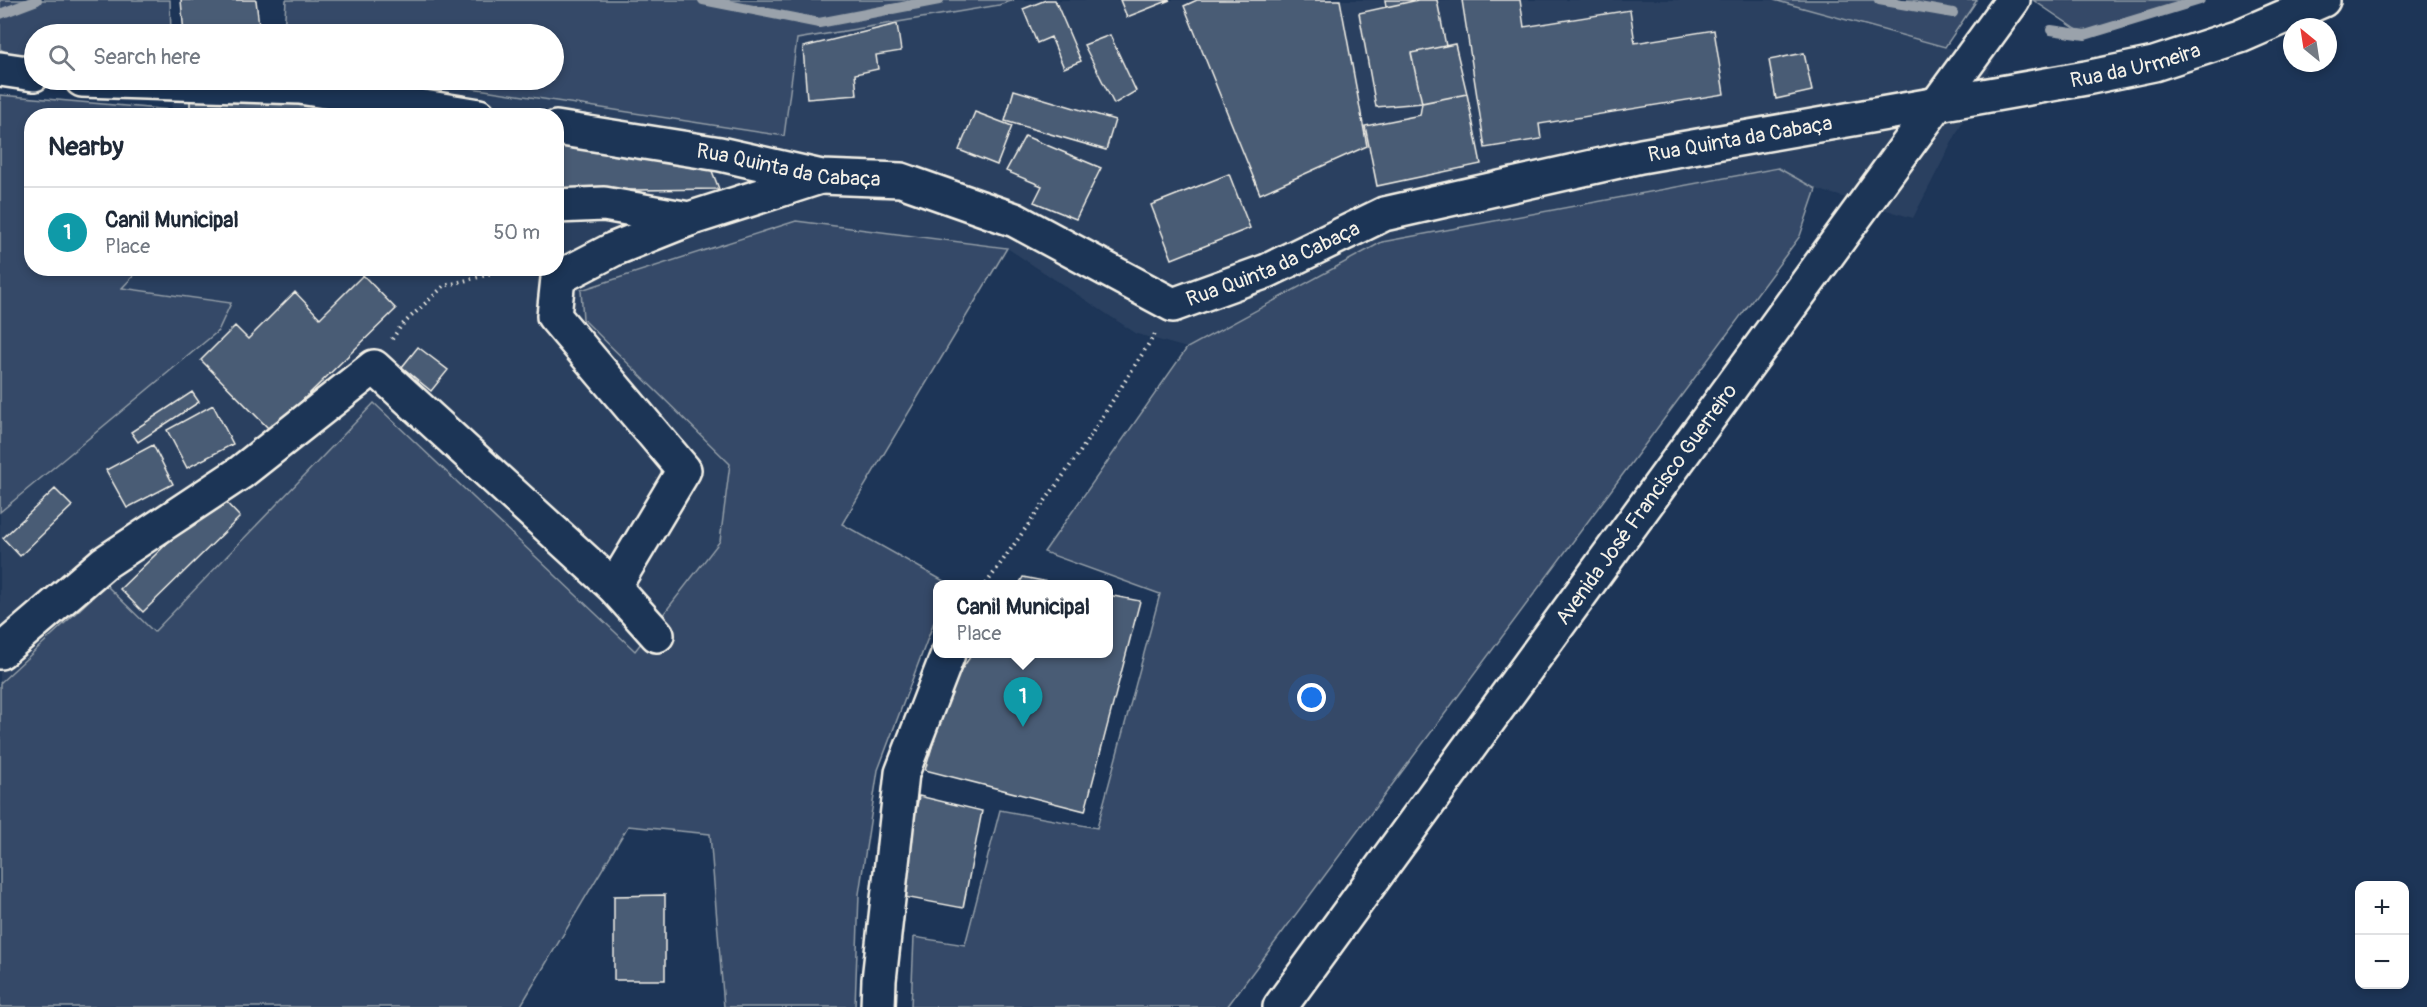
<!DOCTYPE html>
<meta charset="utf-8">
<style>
body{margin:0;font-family:Pangolin,sans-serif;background:#f2f2f3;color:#1f2937}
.controls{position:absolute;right:18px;bottom:18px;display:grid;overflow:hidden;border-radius:12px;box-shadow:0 3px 9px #0003}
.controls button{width:54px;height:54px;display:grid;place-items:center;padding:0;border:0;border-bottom:2px solid #e0e1e3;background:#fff;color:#1f2937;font:30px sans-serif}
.compass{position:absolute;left:2283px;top:18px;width:54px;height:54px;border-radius:50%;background:#fff;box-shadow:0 3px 9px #0003;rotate:330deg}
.you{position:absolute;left:1312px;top:698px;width:21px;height:21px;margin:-15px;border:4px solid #fff;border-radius:50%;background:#1a73e8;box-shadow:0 0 0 9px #1a73e833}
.badge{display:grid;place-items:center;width:39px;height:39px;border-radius:50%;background:#d93025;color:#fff;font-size:20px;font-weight:700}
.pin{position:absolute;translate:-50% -50px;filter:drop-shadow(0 2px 3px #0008)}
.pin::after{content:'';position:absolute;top:32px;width:21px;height:18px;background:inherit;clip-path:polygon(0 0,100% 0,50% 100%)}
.popup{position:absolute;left:933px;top:580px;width:180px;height:78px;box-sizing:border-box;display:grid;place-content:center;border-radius:12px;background:#fff;filter:drop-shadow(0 2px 4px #0005);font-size:20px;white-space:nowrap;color:#747a83}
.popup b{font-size:22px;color:#1f2937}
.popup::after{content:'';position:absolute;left:50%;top:100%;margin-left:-12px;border:12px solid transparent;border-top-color:#fff}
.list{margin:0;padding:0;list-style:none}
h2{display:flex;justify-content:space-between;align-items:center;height:78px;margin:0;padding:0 24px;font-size:26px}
h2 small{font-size:20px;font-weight:400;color:#747a83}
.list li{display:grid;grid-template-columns:39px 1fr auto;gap:18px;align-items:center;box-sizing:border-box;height:90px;padding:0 24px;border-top:2px solid #e0e1e3}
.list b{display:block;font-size:22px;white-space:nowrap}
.list p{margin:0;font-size:20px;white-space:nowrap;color:#747a83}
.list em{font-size:20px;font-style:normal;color:#747a83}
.icon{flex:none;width:33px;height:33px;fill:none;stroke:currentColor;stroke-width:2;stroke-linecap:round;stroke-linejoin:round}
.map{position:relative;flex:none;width:2427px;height:1007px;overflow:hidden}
.search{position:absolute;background:#fff;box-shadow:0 3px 9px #0003;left:24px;top:24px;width:540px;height:66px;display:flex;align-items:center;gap:15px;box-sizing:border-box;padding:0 21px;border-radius:33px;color:#747a83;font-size:22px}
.panel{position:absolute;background:#fff;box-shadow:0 3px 9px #0003;left:24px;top:108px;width:540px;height:168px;border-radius:24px}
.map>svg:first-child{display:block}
</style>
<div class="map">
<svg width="2427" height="1007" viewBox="0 0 2427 1007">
<rect width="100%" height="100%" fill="#1d3557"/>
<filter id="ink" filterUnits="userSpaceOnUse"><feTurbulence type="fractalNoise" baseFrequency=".0167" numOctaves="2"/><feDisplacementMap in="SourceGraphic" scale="12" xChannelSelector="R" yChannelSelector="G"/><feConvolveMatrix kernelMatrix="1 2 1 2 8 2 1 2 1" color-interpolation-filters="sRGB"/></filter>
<g filter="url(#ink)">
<path fill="#2a4060" d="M1014,0H1774L1945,47L1996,57L1913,218L1816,189L1778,168L1382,242L1187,348L1137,334L1007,248L795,221L581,290L583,319L730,464L720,541L635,651L374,403L154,632L106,585L0,683V512L218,332L230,303L121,288L140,269L556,268V116L172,115L171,80H419L784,136L797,39L999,5Z"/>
<path fill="#354a67" stroke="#949ea8" stroke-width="1.5" d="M0,0H170L171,34H34V58L14,57L0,49Z
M286,0H1014L999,5L797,39L784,136L419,80H554V34H284Z
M1774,0H1977L1945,47Z
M2033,0H2200L2085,35Z
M0,95L171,110L172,115L32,116V268L140,269L122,288L231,303L218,331L0,512Z
M1778,168L1816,189L1800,236L1227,1007H911L914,937L965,945L1000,810L1097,828L1160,594L1044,552L1187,348L1382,242Z
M796,221L1007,248L842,524L949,584H938L937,614L878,770L859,894L855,1007H724L710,834L628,826L520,1007H0V683L106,585L154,632L374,403L635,651L720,541L730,464L583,319L581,290Z"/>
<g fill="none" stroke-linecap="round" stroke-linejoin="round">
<path stroke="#9aa2ab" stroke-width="10" d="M703,0L819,23L939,0
M1879,0L1953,13
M0,14L37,0
M2051,30L2085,35L2200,0"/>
</g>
<path fill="#485b74" stroke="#f4f1e8" stroke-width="1.5" d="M181,0H256L260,34H184Z
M1046,0H1055L1081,61L1064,68L1051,37L1037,43L1023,9Z
M1120,0H1170L1127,17Z
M1197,0H1340L1367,146L1260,194L1184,6Z
M1385,0H1418L1386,7Z
M1418,0H1437L1446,46L1411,53L1422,103L1376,107L1359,13Z
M1462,0H1520L1524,27L1630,10L1635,43L1714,30L1724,94L1539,124L1541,139L1485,148Z
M897,24L901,51L876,55L878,69L855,74L857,95L807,99L803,47Z
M1110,35L1136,91L1114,104L1084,45Z
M1455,44L1467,94L1422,103L1411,53Z
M1804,53L1812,91L1776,99L1769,60Z
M1014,90L1115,120L1106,150L1005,121Z
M1467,94L1481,164L1377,186L1365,126L1420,115L1422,103Z
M190,98L325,100V116H190Z
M325,100L418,116H325Z
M975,112L1012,126L997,165L959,150Z
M1025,136L1101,168L1076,219L1034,202L1042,186L1006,171Z
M556,139L710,166L719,189L556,191Z
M1229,174L1250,228L1172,259L1151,205Z
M363,275L396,309L271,431L201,360L235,326L248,339L295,292L320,318Z
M418,347L448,370L431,391L402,367Z
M192,392L199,402L138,442L131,432Z
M213,405L233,444L187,468L167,430Z
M153,445L173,484L127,508L106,470Z
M55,489L72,506L20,556L3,538Z
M218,494L240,517L143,612L120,589Z
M1023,577L1058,584H1019Z
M1108,595L1140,601L1085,811L925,770L951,685L972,654H1108Z
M919,796L982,811L963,908L899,896Z
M665,895V980H614V896Z"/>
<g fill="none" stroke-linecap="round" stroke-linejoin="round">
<defs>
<g id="minor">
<path d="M0,69L34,74"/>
<path d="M82,80L300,87L479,116"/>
<path id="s1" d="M556,128L720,154L822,177L901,180L1015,220L1173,305L1267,271L1384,214L1641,156L2086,78L2154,64L2240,36L2323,0"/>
<path d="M556,206L604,204L689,219L820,177"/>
<path d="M614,587L684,470L554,316L558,278L614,249L689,219"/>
<path d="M0,652L104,563L240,473L374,367L614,587L657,635"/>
<path d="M878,1007L879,980L902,773L948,654"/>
</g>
<g id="major">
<path id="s2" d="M1280,1007L2013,0"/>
</g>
</defs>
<use href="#minor" stroke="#f4f1e8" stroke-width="38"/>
<use href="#major" stroke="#f4f1e8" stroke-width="38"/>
<path stroke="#f4f1e8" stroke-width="4" stroke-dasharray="1.5 4.5" stroke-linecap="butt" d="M392,339L401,326L444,286L514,268
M986,584L1080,452L1155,334"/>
<use href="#minor" stroke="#1d3557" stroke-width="33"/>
<use href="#major" stroke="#1d3557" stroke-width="33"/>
</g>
</g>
<g text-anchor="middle" stroke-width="6" stroke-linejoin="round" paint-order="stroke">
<g font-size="21" fill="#f4f1e8" stroke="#1d3557">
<text dy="7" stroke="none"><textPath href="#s1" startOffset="1646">Rua da Urmeira</textPath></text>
<text dy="7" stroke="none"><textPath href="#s1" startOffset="1244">Rua Quinta da Cabaça</textPath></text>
<text dy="7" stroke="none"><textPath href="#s1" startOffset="236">Rua Quinta da Cabaça</textPath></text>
<text dy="7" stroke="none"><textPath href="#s1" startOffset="758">Rua Quinta da Cabaça</textPath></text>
<text dy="7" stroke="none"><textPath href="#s2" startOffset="622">Avenida José Francisco Guerreiro</textPath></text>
</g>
</g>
</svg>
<div class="controls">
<button>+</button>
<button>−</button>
</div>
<svg class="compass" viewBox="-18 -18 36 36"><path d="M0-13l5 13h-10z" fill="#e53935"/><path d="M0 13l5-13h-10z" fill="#747a83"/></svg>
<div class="you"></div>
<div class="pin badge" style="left:1023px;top:727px;background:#0f9aa8">1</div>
<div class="popup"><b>Canil Municipal</b>Place</div>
<div class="search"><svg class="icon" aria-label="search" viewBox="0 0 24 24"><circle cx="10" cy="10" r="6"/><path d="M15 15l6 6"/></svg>Search here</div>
<section class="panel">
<h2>Nearby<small></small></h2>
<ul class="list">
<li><span class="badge" style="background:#0f9aa8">1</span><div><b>Canil Municipal</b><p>Place</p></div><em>50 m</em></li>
</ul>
</section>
</div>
